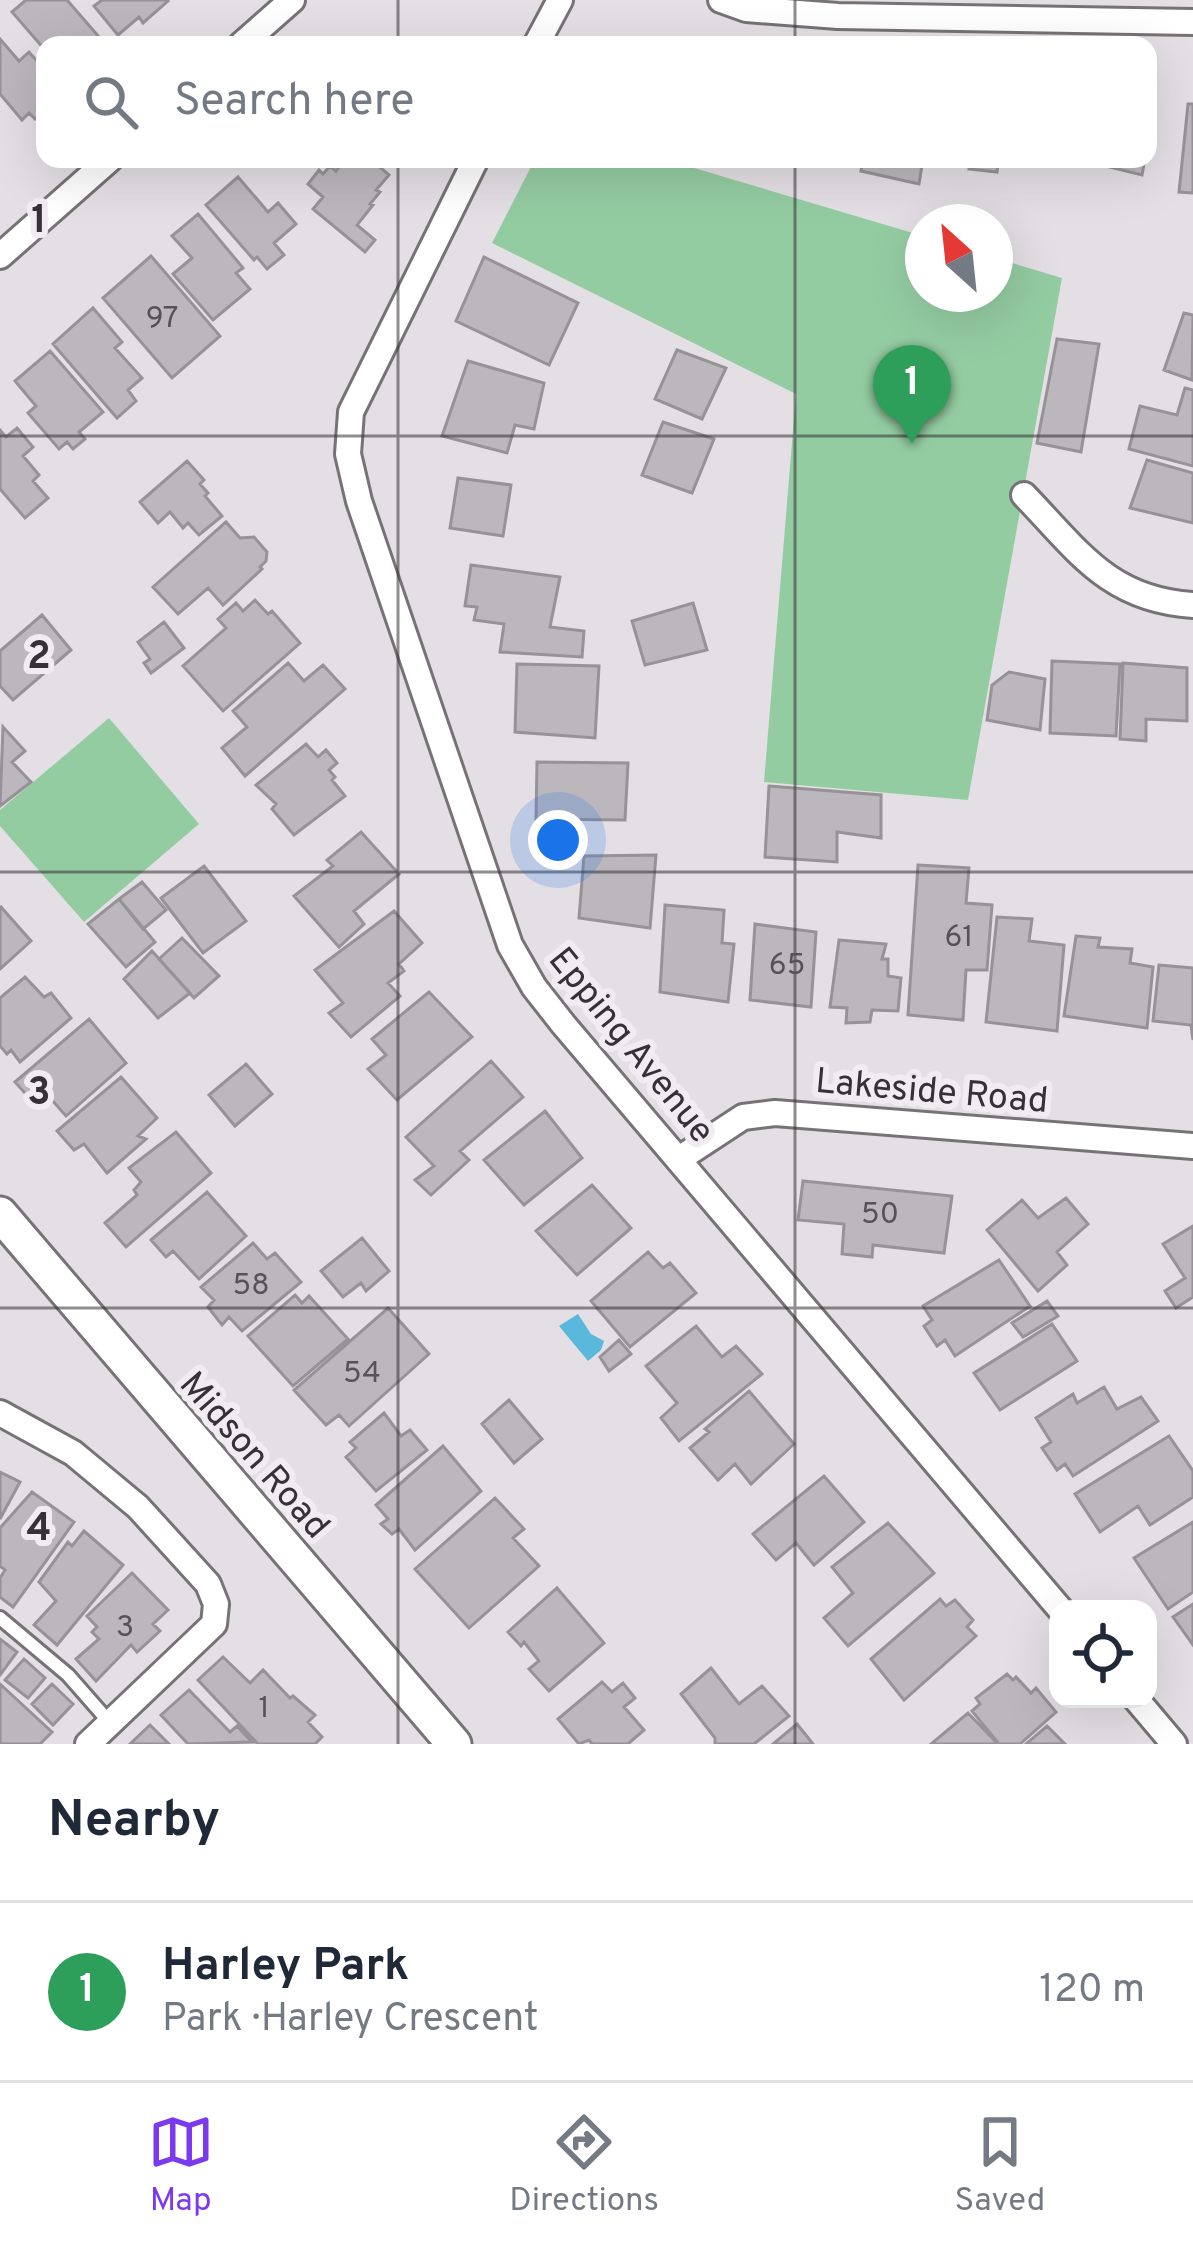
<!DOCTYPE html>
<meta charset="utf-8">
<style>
body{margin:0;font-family:Overpass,sans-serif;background:#f2f2f3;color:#1f2937}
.controls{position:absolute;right:36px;bottom:36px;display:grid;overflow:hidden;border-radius:24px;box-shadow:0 12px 48px #0002}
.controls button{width:108px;height:108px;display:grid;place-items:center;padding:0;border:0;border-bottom:3px solid #e0e1e3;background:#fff;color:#1f2937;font:60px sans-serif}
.compass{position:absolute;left:905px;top:204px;width:108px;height:108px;border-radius:50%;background:#fff;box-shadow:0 12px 48px #0002;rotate:333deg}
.you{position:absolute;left:558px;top:840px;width:42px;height:42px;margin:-30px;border:9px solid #fff;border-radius:50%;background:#1a73e8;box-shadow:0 0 0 18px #1a73e833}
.badge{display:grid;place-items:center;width:78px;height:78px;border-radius:50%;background:#7c3aed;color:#fff;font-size:39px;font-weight:700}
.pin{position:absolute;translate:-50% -99px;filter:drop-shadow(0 3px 6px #0008)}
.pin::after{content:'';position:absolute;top:63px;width:42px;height:36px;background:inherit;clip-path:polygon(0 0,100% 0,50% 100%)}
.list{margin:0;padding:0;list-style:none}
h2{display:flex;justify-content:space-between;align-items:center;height:156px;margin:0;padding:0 48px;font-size:51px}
h2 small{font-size:39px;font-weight:400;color:#747a83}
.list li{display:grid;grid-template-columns:78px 1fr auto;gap:36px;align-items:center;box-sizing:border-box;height:180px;padding:0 48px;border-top:3px solid #e0e1e3}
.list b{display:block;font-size:45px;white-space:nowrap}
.list p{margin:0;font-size:39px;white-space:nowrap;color:#747a83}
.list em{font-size:39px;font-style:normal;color:#747a83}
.icon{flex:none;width:66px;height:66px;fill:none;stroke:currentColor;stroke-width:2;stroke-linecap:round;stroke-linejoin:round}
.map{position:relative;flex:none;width:1193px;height:1744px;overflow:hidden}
.search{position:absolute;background:#fff;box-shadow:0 12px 48px #0002;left:36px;right:36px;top:36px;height:132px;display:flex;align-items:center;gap:30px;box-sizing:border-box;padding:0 42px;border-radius:24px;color:#747a83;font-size:45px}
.sheet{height:336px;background:#fff}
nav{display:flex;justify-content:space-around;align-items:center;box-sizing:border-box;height:168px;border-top:3px solid #e0e1e3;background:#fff;font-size:33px;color:#747a83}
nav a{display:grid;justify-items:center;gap:6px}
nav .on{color:#7c3aed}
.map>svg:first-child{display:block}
</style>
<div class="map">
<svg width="1193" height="1744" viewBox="0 0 1193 1744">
<rect width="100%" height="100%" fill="#e4dfe4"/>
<path fill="#94cca2" d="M535,159H664L923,236V294H995V258L1062,278L968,800L764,782L796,394L492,243Z
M109,718L199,824L84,922L0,826V810Z"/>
<path fill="#59b8dc" d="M578,1314L591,1334L604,1341L601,1350L588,1361L559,1326Z"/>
<path fill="#bcb7bc" stroke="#979297" stroke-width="3" d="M26,0H67L106,45H45V50L12,12Z
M102,0H167L168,1L143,23L139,17L118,35L94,6Z
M0,39L19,61L29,52L45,70V111L35,119L29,113L22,120L0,94Z
M1188,104H1193V193L1179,192Z
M345,159H379L375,163L389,175L376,190L380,192L370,204L373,205L357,225L375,240L365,252L313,209L323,197L308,184L319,170L323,174L330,166L336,171Z
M863,159H923L919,184L861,171Z
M970,159H999L997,172L969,169Z
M1077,159H1145L1142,175Z
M238,177L268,212L278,203L296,224L274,243L284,255L267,269L257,257L254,260L206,205Z
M198,214L243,268L236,273L250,289L213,320L173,274L192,258L172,236Z
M151,256L220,336L172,378L103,298Z
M484,257L578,303L549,365L456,321Z
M93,308L122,342L115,348L142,378L128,390L136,401L117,418L53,344Z
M1184,313L1193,315L1192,380L1164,370Z
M1057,339L1099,344L1081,452L1037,443Z
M677,350L726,368L702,419L655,399Z
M50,351L103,412L79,432L85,439L73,449L67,442L59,449L28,413L36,406L15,381Z
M468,361L544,383L534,429L515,425L507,453L442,436Z
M1185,388L1193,390V466L1129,449L1140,406L1177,415Z
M663,422L714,439L692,493L642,475Z
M17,428L33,447L23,456L39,475L33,481L48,498L25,518L0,489V430L6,437Z
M1147,460L1193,473V523L1130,508Z
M187,461L204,480L200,484L208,493L205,496L222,516L199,535L188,523L183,528L170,512L158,523L140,502Z
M458,478L511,485L503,536L450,528Z
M226,522L240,538L254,537L267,552L266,561L260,567L262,569L223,605L208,588L178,614L153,587Z
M471,565L560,577L550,627L584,631L582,657L500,652L504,624L474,620L477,607L465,606Z
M255,600L268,614L272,611L300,643L223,711L183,666L226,628L218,619L236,603L243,611Z
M693,603L707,650L645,665L632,621Z
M42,615L71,650L13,700L0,686V651Z
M164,622L184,648L151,673L144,663L150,659L138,642Z
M1052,661L1120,664L1116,736L1050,733Z
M288,663L304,681L323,665L345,689L245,776L222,748L247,727L233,711Z
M1123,663L1187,668V721L1146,719V741L1120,739Z
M517,664L599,666L595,738L515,732Z
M1009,672L1045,679L1040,730L987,720L992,685Z
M3,727L25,751L12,762L31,782L0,806Z
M306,744L318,757L326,750L337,763L329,770L335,777L332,780L345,796L294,835L272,809L276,804L256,785Z
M537,762L628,763L625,820L536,819Z
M769,786L881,795V838L837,832V862L765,857Z
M361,832L399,874L354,911L364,924L339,947L294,896L333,866L327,860Z
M656,855L650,928L579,918L584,856Z
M918,865L969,868L966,903L992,905L987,970H966L963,1020L908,1015Z
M204,866L246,921L203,953L161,898Z
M142,882L166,910L143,929L119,899Z
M119,899L155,942L126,967L88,924Z
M665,905L724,910L722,943L734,944L728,1002L660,992Z
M1,907L31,941L0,969V908Z
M394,911L422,943L399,964L404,971L388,983L400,996L351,1037L329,1013L343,1003L315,970Z
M997,917L1032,919L1029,941L1064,945L1057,1031L986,1022Z
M755,924L816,932L811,1007L750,1000Z
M1076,936L1100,938L1098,947L1132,949L1130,963L1153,967L1147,1028L1064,1016Z
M182,938L219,976L194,998L159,959Z
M839,940L886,944L882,959H888V976L901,978L898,1011L872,1010L870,1022L846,1023L847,1008L830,1007Z
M152,951L190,993L158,1018L124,979Z
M1159,965L1193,968V1040L1191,1025L1153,1021Z
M25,977L44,997L51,993L71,1018L20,1062L11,1050L7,1054L0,1046V998Z
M429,992L472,1037L397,1100L368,1069L386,1055L372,1039Z
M89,1019L126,1063L66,1116L44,1091L32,1101L15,1082Z
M491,1061L523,1097L460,1151L469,1160L431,1195L415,1180L434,1166L406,1137Z
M246,1064L272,1094L235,1126L209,1095Z
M121,1077L157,1118L138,1136L146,1139L107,1173L84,1144L74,1150L57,1131Z
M545,1111L582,1158L524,1205L484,1160Z
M176,1132L211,1173L126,1247L105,1223L137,1195L134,1190L141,1182L129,1168Z
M803,1181L952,1196L944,1253L873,1245L872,1257L842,1254L844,1224L798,1220Z
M592,1185L631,1228L577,1275L536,1231Z
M207,1192L246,1236L199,1279L173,1251L166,1257L151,1240Z
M1066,1198L1088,1224L1057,1252L1067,1265L1038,1291L987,1230L1022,1200L1038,1218Z
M1193,1226V1297L1176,1308L1165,1291L1185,1278L1163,1244Z
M362,1238L389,1271L366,1291L361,1283L343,1297L321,1271Z
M253,1243L267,1259L275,1253L301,1282L242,1331L229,1317L222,1325L208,1307L214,1300L201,1287Z
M648,1252L663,1268L670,1263L696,1293L630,1347L591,1301Z
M999,1260L1030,1306L955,1356L945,1340L937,1346L924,1326L932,1320L923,1306Z
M295,1295L302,1303L309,1296L348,1339L293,1386L248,1336Z
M1047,1301L1058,1316L1023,1337L1012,1323Z
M388,1308L429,1354L349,1426L339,1415L326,1425L294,1390Z
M1052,1324L1077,1361L1000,1410L974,1373Z
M696,1326L722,1357L736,1346L762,1374L679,1441L661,1418L677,1403L646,1366Z
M619,1340L631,1354L609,1371L600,1357Z
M1104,1387L1117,1409L1141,1397L1158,1421L1073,1476L1065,1464L1057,1470L1042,1448L1051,1442L1036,1418L1073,1394L1077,1403Z
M749,1391L794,1444L751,1484L735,1464L718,1480L690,1448L709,1432L705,1429Z
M509,1400L542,1439L514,1463L482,1424Z
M384,1413L401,1436L410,1430L427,1450L376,1491L346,1457L356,1448L350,1442Z
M1169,1436L1193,1471V1497L1150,1525L1138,1506L1100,1532L1075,1494Z
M443,1446L481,1491L415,1550L399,1529L392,1534L381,1524L388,1519L376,1505Z
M0,1472L20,1482L0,1519Z
M824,1476L864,1522L814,1565L796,1543L776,1560L753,1534Z
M32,1492L74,1522L13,1607L0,1597V1578L5,1570L0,1566V1528Z
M495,1498L524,1529L513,1538L539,1566L469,1628L415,1569Z
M1193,1522V1592L1168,1609L1134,1558Z
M888,1523L934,1573L848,1646L824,1618L853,1593L832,1567Z
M84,1531L123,1565L57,1645L34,1625L56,1601L39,1582L68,1542L72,1546Z
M132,1573L168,1610L153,1624L160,1631L137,1652L131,1645L96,1681L76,1659L99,1639L92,1632L97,1627L87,1616Z
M557,1588L604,1643L549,1691L529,1669L539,1661L524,1642L521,1646L508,1632Z
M940,1599L946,1606L955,1600L973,1620L967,1627L976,1636L904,1700L871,1659Z
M1193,1604V1645L1173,1617Z
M0,1639L17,1652L0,1675Z
M223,1657L250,1683L263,1670L290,1698L293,1696L315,1715L308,1722L322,1737L315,1744H258L198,1680Z
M24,1659L45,1678L28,1698L5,1680Z
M711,1668L739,1704L762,1686L789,1716L754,1744H715V1738L681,1694Z
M1007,1674L1013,1680L1016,1677L1031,1693L1036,1688L1056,1712L1020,1744H999L972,1711L980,1704L976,1698Z
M602,1682L612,1692L623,1683L635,1698L624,1707L644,1730L628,1744H592L589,1740L579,1744L558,1719Z
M0,1684L52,1732L40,1744H0Z
M52,1684L73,1704L53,1725L32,1704Z
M189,1690L230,1732L237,1726L252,1742L188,1744L161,1715Z
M968,1713L998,1744H931Z
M797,1724L813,1744H773Z
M150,1725L169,1744H130Z
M1047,1726L1065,1744H1026Z"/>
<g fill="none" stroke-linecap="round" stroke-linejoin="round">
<defs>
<path id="lane" d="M0,1618L68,1675L111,1724"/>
<path id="street" d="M721,0L746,9L838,16L1193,22
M241,45L292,0
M536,45L560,0
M476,159L351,412L348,454L359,501L510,945L534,987L563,1024L1060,1609
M0,256L110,159
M1024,495C1078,551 1109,600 1193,605
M679,1159L743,1117L775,1113L1193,1146
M0,1413L73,1453L138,1507L208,1584L216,1604L214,1624L88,1744
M1136,1699L1174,1744"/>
<path id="secondary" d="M0,1214L454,1744"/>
</defs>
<use href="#lane" stroke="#777276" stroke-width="18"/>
<use href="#street" stroke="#777276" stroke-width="30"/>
<use href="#secondary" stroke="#777276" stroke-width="39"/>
<use href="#lane" stroke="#fff" stroke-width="12"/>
<use href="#street" stroke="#fff" stroke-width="24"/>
<use href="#secondary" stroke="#fff" stroke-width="33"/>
</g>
<path fill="none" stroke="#343234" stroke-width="3" stroke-opacity="0.55" d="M398,0V45M795,0V45M398,159V1744M795,159V1744M0,436H1193M0,872H1193M0,1308H1193"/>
<g text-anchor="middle" stroke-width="12" stroke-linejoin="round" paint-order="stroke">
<g font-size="30" fill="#565356">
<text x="162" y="327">97</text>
<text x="959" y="946">61</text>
<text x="787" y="974">65</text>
<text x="880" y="1223">50</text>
<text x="251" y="1294">58</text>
<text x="362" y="1382">54</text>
<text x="125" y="1636">3</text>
<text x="264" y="1717">1</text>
</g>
<g font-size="36" fill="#343234" stroke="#f1ecf1">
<text transform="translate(633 1044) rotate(51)" y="13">Epping Avenue</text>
<text transform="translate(932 1089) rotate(5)" y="13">Lakeside Road</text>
<text transform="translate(256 1454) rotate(49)" y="13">Midson Road</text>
</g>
</g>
<g font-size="39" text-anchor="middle" font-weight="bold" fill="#343234" stroke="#f1ecf1" stroke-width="12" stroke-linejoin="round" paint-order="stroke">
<text x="39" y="232">1</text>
<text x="39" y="668">2</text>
<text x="39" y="1104">3</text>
<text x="39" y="1540">4</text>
</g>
</svg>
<div class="controls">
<button><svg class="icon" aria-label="locate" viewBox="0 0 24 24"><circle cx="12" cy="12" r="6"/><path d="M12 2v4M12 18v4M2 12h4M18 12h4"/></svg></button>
</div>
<svg class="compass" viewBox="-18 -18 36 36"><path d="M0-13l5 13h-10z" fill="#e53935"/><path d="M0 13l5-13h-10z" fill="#747a83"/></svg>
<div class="you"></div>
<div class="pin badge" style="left:912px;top:444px;background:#2e9e5b">1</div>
<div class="search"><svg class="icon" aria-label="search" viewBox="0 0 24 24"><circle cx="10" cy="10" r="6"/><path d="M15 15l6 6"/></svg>Search here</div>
</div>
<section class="sheet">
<h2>Nearby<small></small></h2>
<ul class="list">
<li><span class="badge" style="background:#2e9e5b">1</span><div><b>Harley Park</b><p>Park · Harley Crescent</p></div><em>120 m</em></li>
</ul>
</section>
<nav>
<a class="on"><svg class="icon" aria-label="map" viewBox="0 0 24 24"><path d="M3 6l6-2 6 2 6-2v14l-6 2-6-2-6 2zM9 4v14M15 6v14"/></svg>Map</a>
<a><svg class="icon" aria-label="directions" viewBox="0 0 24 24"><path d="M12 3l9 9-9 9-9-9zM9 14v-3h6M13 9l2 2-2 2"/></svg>Directions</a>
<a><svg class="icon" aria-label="saved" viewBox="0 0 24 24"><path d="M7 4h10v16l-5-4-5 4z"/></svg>Saved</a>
</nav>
